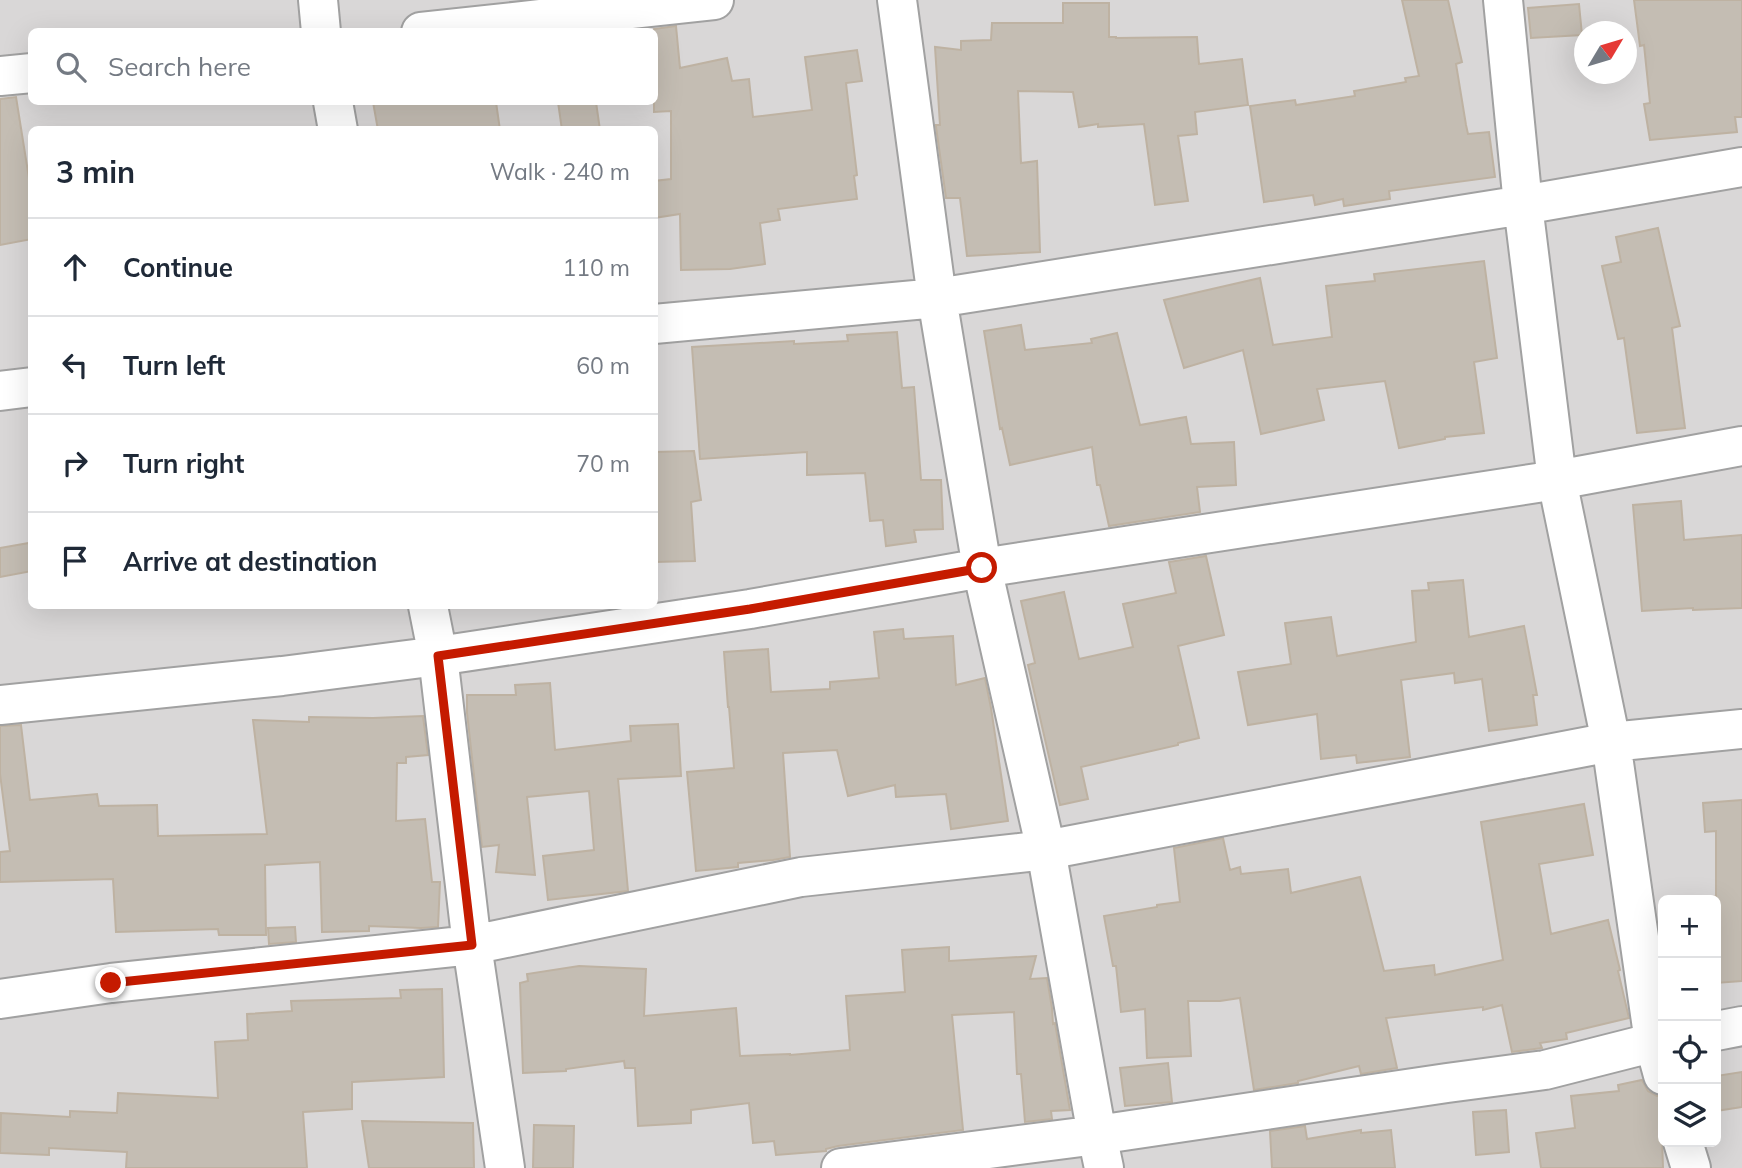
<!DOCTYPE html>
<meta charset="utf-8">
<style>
body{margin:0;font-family:Mulish,sans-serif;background:#f6f6f7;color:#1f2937}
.controls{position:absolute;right:21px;bottom:21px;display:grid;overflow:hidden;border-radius:10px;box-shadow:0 7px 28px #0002}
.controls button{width:63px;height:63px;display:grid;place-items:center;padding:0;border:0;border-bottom:2px solid #e0e1e3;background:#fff;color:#1f2937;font:35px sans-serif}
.compass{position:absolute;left:1574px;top:21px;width:63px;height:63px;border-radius:50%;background:#fff;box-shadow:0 7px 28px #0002;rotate:52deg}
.stop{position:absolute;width:21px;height:21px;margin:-16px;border:5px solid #c51b00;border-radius:50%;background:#fff}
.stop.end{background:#c51b00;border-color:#fff;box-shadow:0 2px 7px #0008}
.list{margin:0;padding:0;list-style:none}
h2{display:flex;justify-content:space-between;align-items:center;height:91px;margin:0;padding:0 28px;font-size:30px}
h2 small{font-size:23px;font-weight:400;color:#747a83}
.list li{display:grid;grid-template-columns:46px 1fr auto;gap:21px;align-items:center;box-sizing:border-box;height:98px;padding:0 28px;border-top:2px solid #e0e1e3}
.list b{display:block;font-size:26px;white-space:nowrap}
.list em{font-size:23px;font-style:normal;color:#747a83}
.icon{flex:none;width:38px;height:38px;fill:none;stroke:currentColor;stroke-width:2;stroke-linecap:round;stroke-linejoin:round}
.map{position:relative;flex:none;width:1742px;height:1168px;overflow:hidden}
.search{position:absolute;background:#fff;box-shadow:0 7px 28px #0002;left:28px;top:28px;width:630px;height:77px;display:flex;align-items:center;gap:18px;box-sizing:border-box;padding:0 24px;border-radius:10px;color:#747a83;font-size:26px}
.panel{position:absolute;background:#fff;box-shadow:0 7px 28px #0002;left:28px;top:126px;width:630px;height:483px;border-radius:10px}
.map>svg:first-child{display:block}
</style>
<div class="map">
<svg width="1742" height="1168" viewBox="0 0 1742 1168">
<rect width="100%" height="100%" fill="#edeadf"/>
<path fill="#d9d7d7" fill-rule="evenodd" d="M0,0H1742V1168H0ZM32,32H654V102H32ZM1584,32H1626V74H1584ZM32,130H654V606H32ZM1663,900H1716V1142H1663Z"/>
<path fill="#c4bdb3" stroke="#beb2a2" stroke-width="2" d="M1402,0H1448L1462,62L1456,64L1466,125L1468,134L1489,132L1495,177L1389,191L1390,199L1344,206L1343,199L1315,205L1313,195L1264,202L1250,106L1295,100L1296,105L1355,96L1354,91L1406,82L1405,78L1419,76Z
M1634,0H1742V117H1735L1737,132L1650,140L1644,104L1650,103L1644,45L1640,46Z
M1063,3H1109V37H1116V38L1197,37L1199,64L1242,59L1248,105L1195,112L1197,134L1178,136L1188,201L1155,205L1144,124L1098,127V124L1079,127L1073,92L1018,91L1021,163L1037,161L1040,252L967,256L960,198H946L936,127V125H940L935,47L961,50V41L991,40L992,23H1063Z
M1579,4L1582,35L1531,38L1528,8Z
M676,26L680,68L727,58L732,81L749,79L753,117L812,110L805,57L857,50L862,81L846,83L857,175L854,176L857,199L778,209L780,220L760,223L765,264L730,269L681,270L680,214L654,218V181L671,179V111L654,112V29Z
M16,97L32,197V239L0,245V99Z
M373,102H496L500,130H378Z
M558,102H596L600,130H562Z
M1658,228L1680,326L1672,328L1685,428L1637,433L1624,338L1618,339L1602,266L1621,262L1616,237Z
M1484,261L1497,358L1474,362L1484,433L1445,437V439L1399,448L1385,381L1317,389L1324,420L1261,434L1243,350L1184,368L1164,300L1260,278L1273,345L1332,337L1326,286L1375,281L1374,274Z
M1021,325L1025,350L1092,343L1091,339L1117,333L1140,425L1186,417L1191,444L1234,442L1236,485L1197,487L1200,512L1109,526L1100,485H1097L1092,447L1010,465L1002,428L1000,429L984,331Z
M897,332L902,388L914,387L921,480H941L943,529L914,530L916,542L886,546L883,520L870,521L865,473L807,475V452L700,459L692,347L794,341V344L848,341L847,335Z
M694,451L701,500L691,502L695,561L654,562V452Z
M1681,501L1684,540L1742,535V608L1693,610V608L1642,611L1633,505Z
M29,543L32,558V571L0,577V548Z
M1206,556L1224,635L1178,646L1199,738L1178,743V745L1081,767L1088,799L1060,805L1028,665L1035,663L1021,601L1064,592L1079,659L1133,647L1123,604L1176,593L1169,562Z
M1463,580L1469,637L1524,626L1537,695H1533L1537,725L1489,731L1482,679L1455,683L1454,673L1401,680L1410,757L1357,763L1356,755L1321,759L1317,714L1248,725L1238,672L1291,664L1285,623L1331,617L1337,656L1416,642L1412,591L1429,590L1428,583Z
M903,629L904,639L953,636L956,685L985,678L991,708L1008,821L951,829L946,794L896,797L895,785L848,796L837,750L783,753L790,857L773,860L738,863V867L696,871L687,772L734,768L729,707H728L724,652L768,649L771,692L830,689V682L879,678L874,632Z
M550,683L555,750L631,741L630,726L678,724L681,776L618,779L628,891L548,900L543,856L594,850L589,791L527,797L535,875L496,872L499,845L482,847L467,713V695H516L515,685Z
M423,716L428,755L406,757V763H397L396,821L425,819L432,882H440L438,927L421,928L369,926V931L322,932L320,862L265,865L266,935H219L218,929L116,932L113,879L0,882V852L10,851L0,774V726L21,725L30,800L97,794L99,806L157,805L158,836L267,834L253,720L309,722V717L373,718Z
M1742,800V981L1716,983V900H1713V897L1716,896V831L1705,832L1703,803Z
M1584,804L1593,855L1539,864L1551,934L1608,920L1620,970L1618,971L1629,1018L1566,1033L1567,1039L1540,1043L1542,1048L1512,1052L1502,1005L1483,1010V1007L1386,1018L1397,1068L1361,1074L1359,1066L1298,1081V1083L1254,1090L1240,998L1220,1001H1188L1191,1056L1147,1058L1145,1009L1121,1012L1116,966H1113L1104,916L1157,907V905L1180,902L1174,848L1223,838L1230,870L1240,867L1241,874L1288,869L1291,893L1360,877L1384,971L1434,965L1435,975L1503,960L1481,822Z
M295,927L296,942L269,944L268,928Z
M949,947V961L1036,956L1030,979L1047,978L1052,1008L1053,1024L1055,1023L1070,1110L1051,1111L1052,1119L1025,1122L1021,1074H1017L1014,1012L952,1015L963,1130L838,1146L826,1149V1151L776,1155L774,1141L753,1143L749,1103L691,1110V1123L638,1126L635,1068H625L624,1061L566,1069V1071L523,1073L520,983L528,981L527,974L579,966L646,969L644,1016L736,1008L740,1056L790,1054V1055L850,1050L846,996L905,992L902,950Z
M442,989L444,1077L352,1082V1109L303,1112L307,1168H126L127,1152L49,1148V1155L0,1153L1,1113L70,1117V1111L117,1113L118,1093L218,1098L215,1042L248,1040L247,1014L292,1011L291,1001L401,998L400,990Z
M1168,1063L1172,1102L1125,1106L1120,1068Z
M1742,1072V1107L1716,1111V1076Z
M1642,1080L1648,1091L1657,1096H1663V1134L1662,1138L1663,1168H1541L1536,1133L1575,1128L1571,1096L1619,1091L1618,1085Z
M1506,1110L1509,1152L1476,1155L1473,1112Z
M362,1121L473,1123L474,1168H369Z
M534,1125L574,1126L573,1168H533Z
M1305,1126L1307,1139L1361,1130V1133L1391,1130L1395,1168H1272L1270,1131Z"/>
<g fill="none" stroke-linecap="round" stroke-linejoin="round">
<defs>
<path id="minor" d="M318,0L321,32
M897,0L937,298L982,568L1046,850L1097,1135L1104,1168
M1503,0L1523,205L1557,480L1611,742L1654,1042L1663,1075
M421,32L714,0
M0,76L32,73
M333,102L338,130
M654,324L937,298L1523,205L1742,167
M0,391L32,387
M428,606L438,656L472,945L505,1168
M0,705L282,676L438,656L750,609L982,568L1557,480L1742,446
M0,999L111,983L472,945L801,877L1046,850L1611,742L1742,729
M1716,1031L1742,1026
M1683,1142L1691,1168
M841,1168L1097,1135L1447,1083L1545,1070L1663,1040"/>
</defs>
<use href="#minor" stroke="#a1a1a1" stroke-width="42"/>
<use href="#minor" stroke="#fff" stroke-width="38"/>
</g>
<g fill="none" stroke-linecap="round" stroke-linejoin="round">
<path stroke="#c51b00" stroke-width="9" d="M111,983L472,945L438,656L750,609L982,568"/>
</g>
</svg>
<div class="controls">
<button>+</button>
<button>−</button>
<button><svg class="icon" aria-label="locate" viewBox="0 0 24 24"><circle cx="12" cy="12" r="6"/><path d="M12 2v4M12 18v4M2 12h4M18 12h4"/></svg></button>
<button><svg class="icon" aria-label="layers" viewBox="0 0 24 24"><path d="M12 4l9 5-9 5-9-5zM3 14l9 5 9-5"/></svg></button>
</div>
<svg class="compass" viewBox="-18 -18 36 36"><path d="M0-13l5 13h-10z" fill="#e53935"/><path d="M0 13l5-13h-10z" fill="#747a83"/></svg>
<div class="stop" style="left:982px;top:568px"></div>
<div class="stop end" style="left:111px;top:983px"></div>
<div class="search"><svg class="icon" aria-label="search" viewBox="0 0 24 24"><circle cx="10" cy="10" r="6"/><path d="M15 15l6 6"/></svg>Search here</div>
<section class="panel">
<h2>3 min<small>Walk · 240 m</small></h2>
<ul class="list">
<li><svg class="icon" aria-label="ahead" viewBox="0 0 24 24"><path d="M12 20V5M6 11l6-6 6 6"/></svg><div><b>Continue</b></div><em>110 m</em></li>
<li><svg class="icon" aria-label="left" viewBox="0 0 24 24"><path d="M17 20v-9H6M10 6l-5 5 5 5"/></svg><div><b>Turn left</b></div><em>60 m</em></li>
<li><svg class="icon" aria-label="right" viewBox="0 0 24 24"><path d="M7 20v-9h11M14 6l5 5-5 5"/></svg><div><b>Turn right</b></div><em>70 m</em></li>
<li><svg class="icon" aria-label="arrive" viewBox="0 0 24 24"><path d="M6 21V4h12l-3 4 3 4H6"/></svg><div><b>Arrive at destination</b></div></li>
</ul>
</section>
</div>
